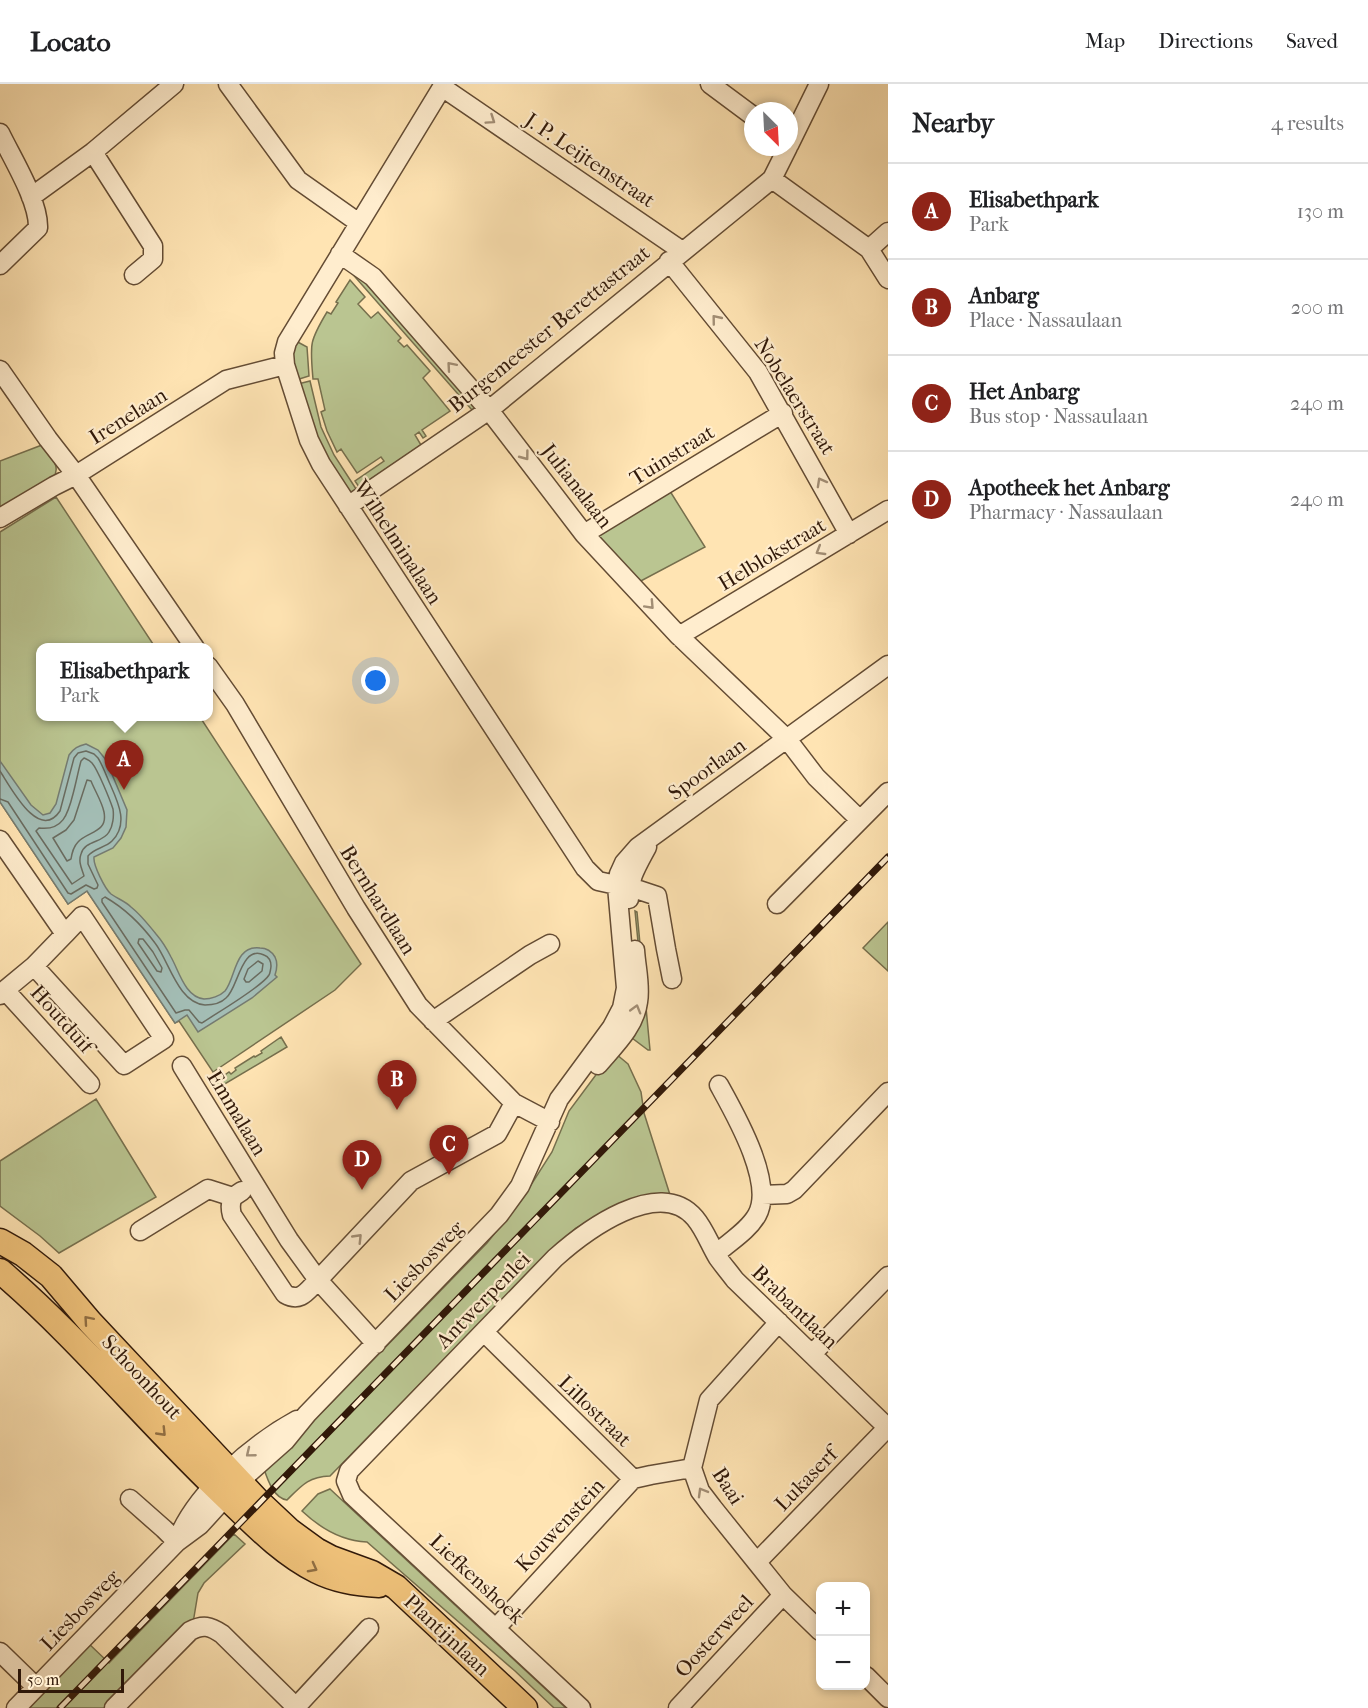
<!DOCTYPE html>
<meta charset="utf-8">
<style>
body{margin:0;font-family:"IM FELL French Canon",serif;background:#f6f6f6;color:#202124}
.controls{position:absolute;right:18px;bottom:18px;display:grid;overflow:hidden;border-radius:12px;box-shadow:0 3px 9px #0003}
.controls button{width:54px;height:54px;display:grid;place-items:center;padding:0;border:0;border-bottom:2px solid #e0e0e0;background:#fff;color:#202124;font:30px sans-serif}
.compass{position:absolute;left:744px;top:18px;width:54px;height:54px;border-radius:50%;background:#fff;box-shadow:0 3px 9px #0003;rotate:156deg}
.scale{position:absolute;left:18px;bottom:15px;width:106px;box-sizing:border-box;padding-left:6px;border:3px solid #311909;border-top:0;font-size:16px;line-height:21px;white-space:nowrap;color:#311909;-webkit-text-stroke:4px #ffedce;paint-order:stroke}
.you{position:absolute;left:376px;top:597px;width:21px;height:21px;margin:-15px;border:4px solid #fff;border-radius:50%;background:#1a73e8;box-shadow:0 0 0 9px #1a73e833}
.badge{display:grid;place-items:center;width:39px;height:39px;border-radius:50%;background:#8f2418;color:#fff;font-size:20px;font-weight:700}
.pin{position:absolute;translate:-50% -50px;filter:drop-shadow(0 2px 3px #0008)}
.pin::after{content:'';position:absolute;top:32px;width:21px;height:18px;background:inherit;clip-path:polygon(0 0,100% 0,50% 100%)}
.popup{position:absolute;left:36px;top:559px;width:177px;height:78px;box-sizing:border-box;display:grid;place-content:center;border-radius:12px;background:#fff;filter:drop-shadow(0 2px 4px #0005);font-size:20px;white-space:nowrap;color:#757577}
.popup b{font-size:22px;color:#202124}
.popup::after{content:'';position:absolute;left:50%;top:100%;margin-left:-12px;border:12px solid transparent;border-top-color:#fff}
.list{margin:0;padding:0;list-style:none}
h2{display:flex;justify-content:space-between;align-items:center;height:78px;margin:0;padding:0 24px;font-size:26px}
h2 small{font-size:20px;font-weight:400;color:#757577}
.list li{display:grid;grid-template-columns:39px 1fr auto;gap:18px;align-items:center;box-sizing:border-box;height:96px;padding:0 24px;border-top:2px solid #e0e0e0}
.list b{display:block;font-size:22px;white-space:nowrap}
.list p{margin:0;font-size:20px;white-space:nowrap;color:#757577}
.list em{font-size:20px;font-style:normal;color:#757577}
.map{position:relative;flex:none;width:888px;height:1624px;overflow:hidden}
header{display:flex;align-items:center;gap:36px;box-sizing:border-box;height:84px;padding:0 30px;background:#fff;border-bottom:2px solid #e0e0e0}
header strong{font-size:28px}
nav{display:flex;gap:33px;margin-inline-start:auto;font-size:21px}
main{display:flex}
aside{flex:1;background:#fff}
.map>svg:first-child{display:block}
</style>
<header>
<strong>Locato</strong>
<nav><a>Map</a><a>Directions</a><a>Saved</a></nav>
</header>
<main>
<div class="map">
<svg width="888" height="1624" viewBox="0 0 888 1624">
<rect width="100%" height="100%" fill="#ffe4b3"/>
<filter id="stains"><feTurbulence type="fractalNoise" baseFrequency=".00333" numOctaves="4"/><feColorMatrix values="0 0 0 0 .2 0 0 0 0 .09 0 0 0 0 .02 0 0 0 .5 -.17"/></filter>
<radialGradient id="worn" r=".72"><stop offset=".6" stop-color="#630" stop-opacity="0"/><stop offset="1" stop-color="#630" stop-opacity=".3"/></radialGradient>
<path fill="#bac591" stroke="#766f4d" stroke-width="1.5" d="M349,186L369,198L477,322L472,326Z
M350,196L365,213L358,220L371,234L378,228L401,254L398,257L404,263L407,261L430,287L423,294L450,327L422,346L426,352L423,354L419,348L415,351L421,361L359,403L355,397L384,377L381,373L357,389L341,365L337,368L327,347L321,328L325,326L318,295H313C310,260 309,258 327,228L331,230L338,219L336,218Z
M294,256L307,263L309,292L296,296L291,277Z
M310,297L321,343L334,371L358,408L348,409L325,376L298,300Z
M42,361C50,373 62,381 53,395L0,425V377Z
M668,404L705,463L637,499L595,449Z
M56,413L155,563L40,564V632L200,633L361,880L335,906L213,988L179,937L175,939L87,807L68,820L0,718V448Z
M635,827L637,828L650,966H648L628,951L643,909Z
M888,838V887L863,864Z
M281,953L287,963L218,1004L215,998L229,988L231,990L236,986L235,984L254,972L255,973L262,969L261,967Z
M616,970L628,980L641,1008L644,1029L671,1114L615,1123L576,1144L551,1166L330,1392C308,1393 302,1401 287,1416C274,1414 268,1397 264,1385L292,1359L487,1159L522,1115L552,1068L569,1027L601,984Z
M96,1015L156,1113L59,1169L40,1152L0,1122V1077Z
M330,1405L566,1624H554L515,1587L367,1458C342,1457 319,1443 302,1427L318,1410Z
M234,1450L245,1460L204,1499L198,1509L193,1539L106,1624H22L86,1557L109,1579Z"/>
<path fill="#a3bdb5" stroke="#757b70" stroke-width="1.5" d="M86,660L98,666L106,676L127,726L126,743L121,754L113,764L94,773C93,781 105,805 111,810C118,815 125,817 131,823C140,830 148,840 156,850C162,857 167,865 171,873C179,887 185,913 204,915C211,915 220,912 225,907C236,894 234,861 260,864C267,864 272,868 275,873C278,879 277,885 275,891L277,893L252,914L198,948L187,931L175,939L87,807L68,820L0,718V677L31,721L43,731L50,729L56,720L69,671C74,664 78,662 86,660Z"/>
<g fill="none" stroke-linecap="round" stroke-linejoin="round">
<path stroke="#6a6b5f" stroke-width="1.5" d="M84,674C88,676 88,675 92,679C98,686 110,716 113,725C114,732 113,742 109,748C103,759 85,756 81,770C78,778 82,785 84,792L72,800L36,747L39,744C63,747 68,730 73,710C76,699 78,688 81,677Z
M0,687C11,704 39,758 60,727L74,674L78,669L86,667L94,670L98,674C103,682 106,691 110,700C118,718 129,740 112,757C105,764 94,764 88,772V780L98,801L97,804L94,805L86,801L71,810L68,809L8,718L0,715
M87,696L91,697C95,707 102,718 104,728C108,749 88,747 78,758C73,763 72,769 71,775L67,777L53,754L66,746L74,736Z
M105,813C126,825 141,840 155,859C169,877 178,919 205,921C212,921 221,919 226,914C238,905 241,860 264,871C269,873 271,878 271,882C271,883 270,890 269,891C262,903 215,930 202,939L199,938L189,926H185L176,929L102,818V815Z
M139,855H143L153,868L162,884L161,888L157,887L138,859Z
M258,877L263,880L262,887L249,898H246L244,895L248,885Z"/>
<defs>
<path id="minor" d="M228,0L298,96L359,139
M444,0L287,258L284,269L285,281L309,356L321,380L585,784L598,797L639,806L657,812L666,865L672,895
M710,0L753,32
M442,3L682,167
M0,49C12,74 39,117 38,144L0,181
M789,61L819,0
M93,68L153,162V175L134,191
M772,95L869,165L888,195
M31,113L93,68L174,0
M869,165L888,148
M340,170L373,193L489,326L584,450L679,552L787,655L816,693L860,736
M669,177L758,288L849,450
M0,286L48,355L76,391L195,564
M348,422L489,326L772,95L788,63
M0,434L54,402L76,391L226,296L285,281
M584,450L783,329
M679,552L888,426
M208,582L235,620L356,824L418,921L514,1019L550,1038
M0,756L65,850L34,882L5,906
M629,815C628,795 638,780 647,763
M777,820L888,708
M34,882L124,981L164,955L82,832L65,850
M0,911L5,906L90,1000
M433,937L530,871L550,860
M598,981C613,963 635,943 638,918C641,902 636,883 635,866
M182,982L289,1156L318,1196C307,1207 301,1219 285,1210L232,1131C230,1124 230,1119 233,1113
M762,1111L787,1110L794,1106L888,1008
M140,1147L208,1105L233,1113L242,1107
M716,1170C729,1158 748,1147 757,1131C775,1099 735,1030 719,1001
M779,1238L709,1316L692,1384L700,1407L713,1424L783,1511L820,1547
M484,1248L633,1395L651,1391L692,1384
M376,1260L318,1196L411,1097L497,1050L514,1019
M812,1270L888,1192
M130,1415L164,1445L177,1458
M177,1457C195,1409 253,1360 297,1336
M757,1478L888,1343
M496,1544L633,1395
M0,1568L36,1603
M866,1592L888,1614
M296,1623L369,1544
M16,1624L177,1458L200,1441L240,1397L285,1357L307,1330L499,1131L520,1102L559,1015L612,943L622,924L626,904L617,802L619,790L624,779L638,763L888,581
M114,1624L190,1547C203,1540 210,1542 222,1550L297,1624
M581,1624L352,1411L346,1397L349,1387L555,1174C584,1148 659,1091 695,1134C705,1146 710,1161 718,1174C723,1181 729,1188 735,1196L888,1344
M678,1624L783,1511"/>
<path id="major" d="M0,1157L23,1170L51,1192L90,1238L258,1417L290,1447L316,1466L331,1474L372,1489L396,1503L525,1624
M0,1187C82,1257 150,1342 229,1416C256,1442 283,1470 317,1487C337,1497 357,1500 379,1501"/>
</defs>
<use href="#minor" stroke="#644c34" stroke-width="21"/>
<use href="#major" stroke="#311909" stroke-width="27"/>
<use href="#minor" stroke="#ffedce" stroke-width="18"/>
<use href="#major" stroke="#f0c27a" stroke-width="24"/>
<defs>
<path id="rail" d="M60,1624L888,773"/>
</defs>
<use href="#rail" stroke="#311909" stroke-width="7"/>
<use href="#rail" stroke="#ffedce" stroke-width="4.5" stroke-dasharray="14" stroke-linecap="butt"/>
</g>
<defs><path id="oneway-chevron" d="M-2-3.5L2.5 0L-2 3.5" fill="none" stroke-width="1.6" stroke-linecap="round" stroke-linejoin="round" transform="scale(1.5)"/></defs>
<g stroke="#a28e75">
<use href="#oneway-chevron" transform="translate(491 36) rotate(34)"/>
<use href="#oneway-chevron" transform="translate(716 235) rotate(-129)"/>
<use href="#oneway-chevron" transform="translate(451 282) rotate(-131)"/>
<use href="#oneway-chevron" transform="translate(525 372) rotate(53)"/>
<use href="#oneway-chevron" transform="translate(821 398) rotate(-119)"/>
<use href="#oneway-chevron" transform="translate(820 467) rotate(149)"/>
<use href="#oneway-chevron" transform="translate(650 521) rotate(47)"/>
<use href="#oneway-chevron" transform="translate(636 925) rotate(-74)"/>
<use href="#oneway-chevron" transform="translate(358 1154) rotate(-46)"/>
<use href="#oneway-chevron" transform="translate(250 1369) rotate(141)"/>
<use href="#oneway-chevron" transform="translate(702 1408) rotate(-120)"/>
</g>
<g stroke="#906e42">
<use href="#oneway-chevron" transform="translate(88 1236) rotate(-131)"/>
<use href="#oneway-chevron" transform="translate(162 1348) rotate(46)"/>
<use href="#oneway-chevron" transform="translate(313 1484) rotate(28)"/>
</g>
<g text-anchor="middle" stroke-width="4.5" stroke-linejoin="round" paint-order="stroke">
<g font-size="21" fill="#311909" stroke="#ffedce">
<text transform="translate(590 76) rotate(34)" y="7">J. P. Leijtenstraat</text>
<text transform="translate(549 245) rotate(-39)" y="7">Burgemeester Berettastraat</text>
<text transform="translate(795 312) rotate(58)" y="7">Nobelaerstraat</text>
<text transform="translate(128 332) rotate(-32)" y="7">Irenelaan</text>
<text transform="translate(672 371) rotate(-32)" y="7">Tuinstraat</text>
<text transform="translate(577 402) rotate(52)" y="7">Julianalaan</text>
<text transform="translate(398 458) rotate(57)" y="7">Wilhelminalaan</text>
<text transform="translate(772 470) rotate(-31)" y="7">Helblokstraat</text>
<text transform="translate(707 685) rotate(-36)" y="7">Spoorlaan</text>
<text transform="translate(378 816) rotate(58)" y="7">Bernhardlaan</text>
<text transform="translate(62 935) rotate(48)" y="7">Houtduif</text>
<text transform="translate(237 1029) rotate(59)" y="7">Emmalaan</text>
<text transform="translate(424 1177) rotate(-46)" y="7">Liesbosweg</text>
<text transform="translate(483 1216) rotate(-46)" y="7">Antwerpenlei</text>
<text transform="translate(795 1223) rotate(44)" y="7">Brabantlaan</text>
<text transform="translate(142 1293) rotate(47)" y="7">Schoonhout</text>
<text transform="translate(595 1327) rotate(44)" y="7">Lillostraat</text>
<text transform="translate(806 1395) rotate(-46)" y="7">Lukaserf</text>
<text transform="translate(728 1402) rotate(57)" y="7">Baai</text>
<text transform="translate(560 1441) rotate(-47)" y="7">Kouwenstein</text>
<text transform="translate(477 1495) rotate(43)" y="7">Liefkenshoek</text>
<text transform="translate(80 1526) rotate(-46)" y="7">Liesbosweg</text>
<text transform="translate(447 1551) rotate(43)" y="7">Plantijnlaan</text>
<text transform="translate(714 1552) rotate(-47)" y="7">Oosterweel</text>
</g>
</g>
<rect width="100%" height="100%" filter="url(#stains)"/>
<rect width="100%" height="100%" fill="url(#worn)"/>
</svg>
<div class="controls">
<button>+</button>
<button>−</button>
</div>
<svg class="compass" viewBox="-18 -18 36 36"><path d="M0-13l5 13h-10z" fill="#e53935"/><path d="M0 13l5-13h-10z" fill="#757577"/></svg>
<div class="scale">50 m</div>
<div class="you"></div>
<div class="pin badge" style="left:124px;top:706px">A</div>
<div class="popup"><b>Elisabethpark</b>Park</div>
<div class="pin badge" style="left:397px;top:1026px">B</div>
<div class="pin badge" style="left:449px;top:1091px">C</div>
<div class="pin badge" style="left:362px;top:1106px">D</div>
</div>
<aside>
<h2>Nearby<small>4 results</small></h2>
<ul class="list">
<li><span class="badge">A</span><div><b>Elisabethpark</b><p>Park</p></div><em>130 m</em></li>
<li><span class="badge">B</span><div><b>Anbarg</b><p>Place · Nassaulaan</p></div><em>200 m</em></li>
<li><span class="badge">C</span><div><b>Het Anbarg</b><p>Bus stop · Nassaulaan</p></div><em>240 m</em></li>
<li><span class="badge">D</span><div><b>Apotheek het Anbarg</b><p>Pharmacy · Nassaulaan</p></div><em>240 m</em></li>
</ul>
</aside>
</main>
